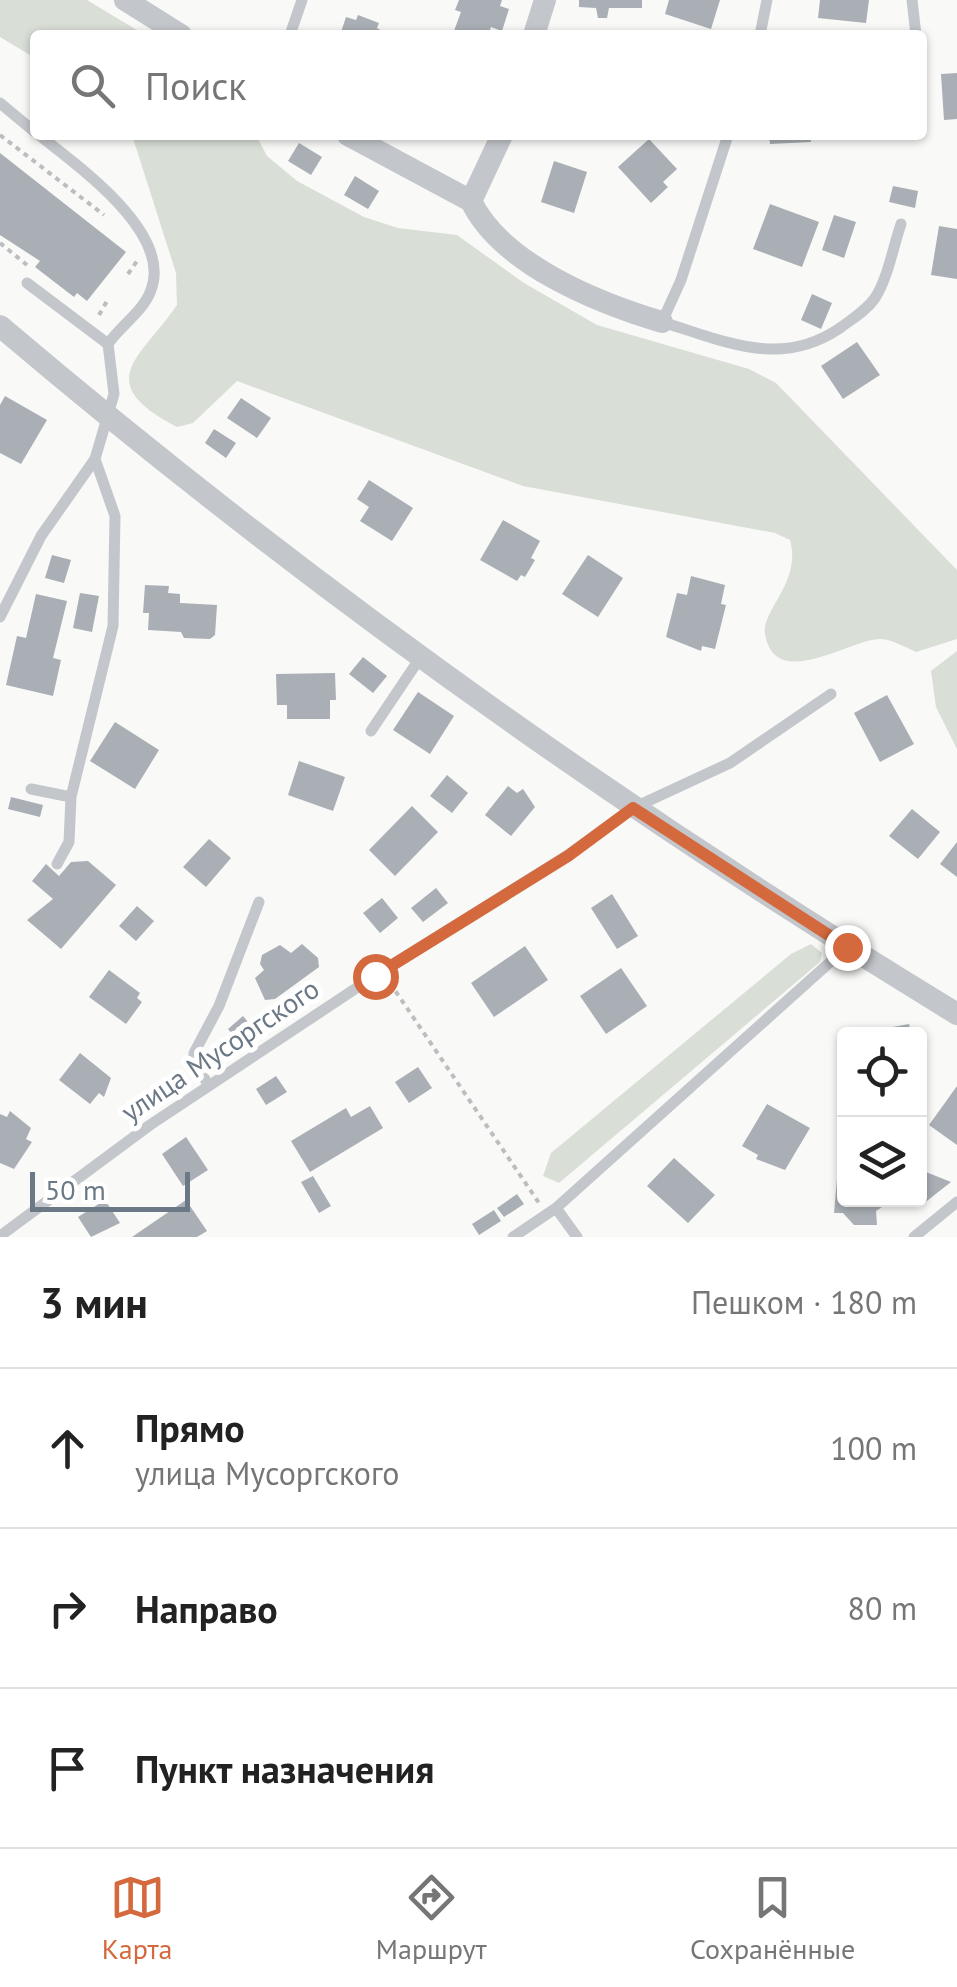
<!DOCTYPE html>
<html lang="ru">
<meta charset="utf-8">
<style>
body{margin:0;font-family:"PT Sans",sans-serif;background:#f2f2f2;color:#222}
.controls{position:absolute;right:30px;bottom:30px;display:grid;overflow:hidden;border-radius:10px;box-shadow:0 2px 8px #0004}
.controls button{width:90px;height:90px;display:grid;place-items:center;padding:0;border:0;border-bottom:2px solid #e0e0e0;background:#fff;color:#222;font:50px sans-serif}
.scale{position:absolute;left:30px;bottom:25px;width:160px;box-sizing:border-box;padding-left:10px;border:5px solid #6b7885;border-top:0;font-size:28px;line-height:35px;white-space:nowrap;color:#6b7885;-webkit-text-stroke:8px #fff;paint-order:stroke}
.stop{position:absolute;width:30px;height:30px;margin:-22px;border:8px solid #d4693d;border-radius:50%;background:#fff}
.stop.end{background:#d4693d;border-color:#fff;box-shadow:0 2px 10px #0008}
.list{margin:0;padding:0;list-style:none}
h2{display:flex;justify-content:space-between;align-items:center;height:130px;margin:0;padding:0 40px;font-size:42px}
h2 small{font-size:32px;font-weight:400;color:#767676}
.list li{display:grid;grid-template-columns:65px 1fr auto;gap:30px;align-items:center;box-sizing:border-box;height:160px;padding:0 40px;border-top:2px solid #e0e0e0}
.list b{display:block;font-size:38px;white-space:nowrap}
.list p{margin:0;font-size:32px;white-space:nowrap;color:#767676}
.list em{font-size:32px;font-style:normal;color:#767676}
.icon{flex:none;width:55px;height:55px;fill:none;stroke:currentColor;stroke-width:2;stroke-linecap:round;stroke-linejoin:round}
.map{position:relative;flex:none;width:957px;height:1237px;overflow:hidden}
.search{position:absolute;background:#fff;box-shadow:0 2px 8px #0004;left:30px;right:30px;top:30px;height:110px;display:flex;align-items:center;gap:25px;box-sizing:border-box;padding:0 35px;border-radius:10px;color:#767676;font-size:38px}
.sheet{height:610px;background:#fff}
nav{display:flex;justify-content:space-around;align-items:center;box-sizing:border-box;height:140px;border-top:2px solid #e0e0e0;background:#fff;font-size:28px;color:#767676}
nav a{display:grid;justify-items:center;gap:5px}
nav .on{color:#d4693d}
.map>svg:first-child{display:block}
</style>
<div class="map">
<svg width="957" height="1237" viewBox="0 0 957 1237">
<rect width="100%" height="100%" fill="#f9f9f7"/>
<path fill="#d9ded7" d="M0,0H87L145,35H35V58L0,37Z
M132,135H256L267,156L297,181L364,217L398,228L457,235L524,283L597,325L749,369L776,383L957,570V639L916,652C905,647 891,639 880,639C850,639 775,693 765,634C761,611 802,582 790,540L775,533L523,486L237,381L193,423L177,427C90,382 141,358 177,305L176,273Z
M957,651V749L936,707L931,671Z
M811,944L822,953L820,962L559,1183L543,1176L551,1153L791,954Z"/>
<path fill="#a9afb5" d="M459,0H502L500,6L509,9L502,31L491,27L488,35H466L454,31L461,12L455,10Z
M579,0H642V8H609L607,18H598L596,8L579,7Z
M669,0H720L711,29L665,14Z
M820,0H869L866,23L818,18Z
M358,15L379,23L377,28L388,35H340L346,17L356,20Z
M957,73V119L944,120L941,74Z
M769,135H810L811,142L770,144Z
M649,139L677,169L663,182L668,187L651,203L618,167Z
M299,143L322,157L311,175L288,161Z
M0,153L126,252L87,301L77,293L74,297L35,267L40,261L0,235Z
M554,161L587,172L574,213L541,202Z
M355,176L379,191L368,209L344,195Z
M893,186L918,191L915,208L889,202Z
M770,204L819,222L802,267L753,249Z
M834,215L856,222L844,258L822,250Z
M939,226L957,229V279L931,275Z
M812,294L832,303L821,329L801,320Z
M857,342L880,375L843,399L821,366Z
M5,396L47,420L21,464L0,453V405Z
M241,398L271,418L257,438L227,418Z
M214,429L236,443L226,458L205,443Z
M369,480L413,508L392,541L360,521L369,507L357,499Z
M503,520L540,541L531,558L535,560L525,577L521,575L517,581L480,560Z
M52,555L71,560L64,583L45,578Z
M588,555L623,578L598,617L562,594Z
M691,576L725,585L721,604L726,605L715,649L702,646L701,651L666,637L677,593L687,595Z
M145,585L169,586L168,593L180,594V603L217,605L215,635L210,639L184,638L181,632L148,630L149,613H143Z
M80,593L99,596L92,632L73,628Z
M36,594L67,601L53,658L61,660L53,696L6,685L17,636L26,638Z
M363,657L387,676L373,693L349,674Z
M335,673L336,700H330V719H287V705H277L276,674Z
M418,692L454,716L430,754L393,730Z
M887,695L914,744L880,762L854,713Z
M115,722L159,750L135,789L90,761Z
M299,761L345,777L333,811L288,795Z
M447,775L468,793L452,813L430,796Z
M508,786L517,793L523,789L535,807L511,836L485,815Z
M11,797L43,805L40,817L8,809Z
M412,806L438,832L395,876L369,850Z
M912,809L940,832L918,859L889,836Z
M209,839L231,858L206,887L183,867Z
M957,842V877L940,864Z
M88,861L116,885L61,949L27,920L53,899L32,881L46,864L59,876L71,862Z
M436,888L448,903L423,922L411,908Z
M612,894L638,936L617,949L591,908Z
M382,898L398,918L380,933L363,913Z
M137,906L154,921L136,941L119,926Z
M302,944L318,958L319,967L275,999L265,1000L255,978L264,970L260,964L262,955L280,945L291,953Z
M525,946L548,980L494,1017L471,983Z
M621,968L647,1006L606,1034L580,996Z
M109,970L140,993L137,998L142,1002L126,1024L89,997Z
M243,1016L252,1027L237,1040L228,1029Z
M909,1024L911,1034H860V1033Z
M80,1053L111,1078L104,1097L99,1093L90,1104L59,1080Z
M418,1067L432,1088L409,1103L395,1082Z
M276,1076L287,1092L266,1105L256,1089Z
M957,1086V1145L929,1125Z
M767,1104L810,1128L785,1170L756,1159L758,1155L742,1146Z
M370,1106L383,1128L310,1172L291,1141L346,1108L351,1117Z
M10,1111L31,1128L26,1139L32,1142L14,1169L0,1163V1114L7,1117Z
M186,1137L208,1170L183,1186L162,1154Z
M674,1158L715,1195L688,1223L647,1186Z
M838,1168H844V1200H892L876,1211L877,1225H854L843,1213H834Z
M926,1172L951,1182L923,1204L920,1178Z
M313,1176L331,1206L319,1213L301,1182Z
M517,1194L524,1204L504,1217L497,1208Z
M105,1200L120,1223L91,1237L78,1217Z
M186,1200L207,1231L197,1237H132Z
M494,1210L501,1221L479,1235L472,1224Z"/>
<g fill="none" stroke-linecap="round" stroke-linejoin="round">
<path stroke="#bbbec0" stroke-width="4" stroke-dasharray="5 5" stroke-linecap="butt" d="M0,135L104,215
M0,243L27,265
M128,274L137,261
M99,315L107,301
M390,983L539,1203"/>
<path stroke="#c3c6ca" stroke-width="11" d="M912,0L916,35
M290,35L302,0
M760,35L767,0
M0,103L35,132
M39,135C76,165 173,232 151,290C143,312 121,325 108,344L114,394L95,459L115,516L113,626L71,797L69,842L57,864
M728,135L681,280L662,322C725,341 780,369 840,328C852,319 866,311 875,298C888,278 893,247 901,224
M27,283L108,344
M0,617L41,536L95,459
M371,731L422,655
M31,789L71,797
M209,1086L194,1061V1053L219,1006L259,902
M556,1208L577,1237
M0,1236L150,1125L382,971L568,855L633,808L730,763L831,694
M513,1237L556,1208L847,947
M914,1237L957,1202"/>
<path stroke="#c3c6ca" stroke-width="22" d="M125,0L181,35
M534,35L545,0
M348,135L471,201C501,264 598,303 662,322
M471,201L502,135
M0,326C299,580 622,810 957,1014"/>
</g>
<g fill="none" stroke-linecap="round" stroke-linejoin="round">
<path stroke="#d4693d" stroke-width="12" d="M375,976L568,856L633,808L847,947"/>
</g>
<g text-anchor="middle" stroke-width="10" stroke-linejoin="round" paint-order="stroke">
<g font-size="28" fill="#6b7885" stroke="#fff">
<text transform="translate(220 1050) rotate(-34)" y="10">улица Мусоргского</text>
</g>
</g>
</svg>
<div class="controls">
<button><svg class="icon" aria-label="locate" viewBox="0 0 24 24"><circle cx="12" cy="12" r="6"/><path d="M12 2v4M12 18v4M2 12h4M18 12h4"/></svg></button>
<button><svg class="icon" aria-label="layers" viewBox="0 0 24 24"><path d="M12 4l9 5-9 5-9-5zM3 14l9 5 9-5"/></svg></button>
</div>
<div class="scale">50 m</div>
<div class="stop" style="left:375px;top:976px"></div>
<div class="stop end" style="left:847px;top:947px"></div>
<div class="search"><svg class="icon" aria-label="search" viewBox="0 0 24 24"><circle cx="10" cy="10" r="6"/><path d="M15 15l6 6"/></svg>Поиск</div>
</div>
<section class="sheet">
<h2>3 мин<small>Пешком · 180 m</small></h2>
<ul class="list">
<li><svg class="icon" aria-label="ahead" viewBox="0 0 24 24"><path d="M12 20V5M6 11l6-6 6 6"/></svg><div><b>Прямо</b><p>улица Мусоргского</p></div><em>100 m</em></li>
<li><svg class="icon" aria-label="right" viewBox="0 0 24 24"><path d="M7 20v-9h11M14 6l5 5-5 5"/></svg><div><b>Направо</b></div><em>80 m</em></li>
<li><svg class="icon" aria-label="arrive" viewBox="0 0 24 24"><path d="M6 21V4h12l-3 4 3 4H6"/></svg><div><b>Пункт назначения</b></div></li>
</ul>
</section>
<nav>
<a class="on"><svg class="icon" aria-label="map" viewBox="0 0 24 24"><path d="M3 6l6-2 6 2 6-2v14l-6 2-6-2-6 2zM9 4v14M15 6v14"/></svg>Карта</a>
<a><svg class="icon" aria-label="directions" viewBox="0 0 24 24"><path d="M12 3l9 9-9 9-9-9zM9 14v-3h6M13 9l2 2-2 2"/></svg>Маршрут</a>
<a><svg class="icon" aria-label="saved" viewBox="0 0 24 24"><path d="M7 4h10v16l-5-4-5 4z"/></svg>Сохранённые</a>
</nav>
